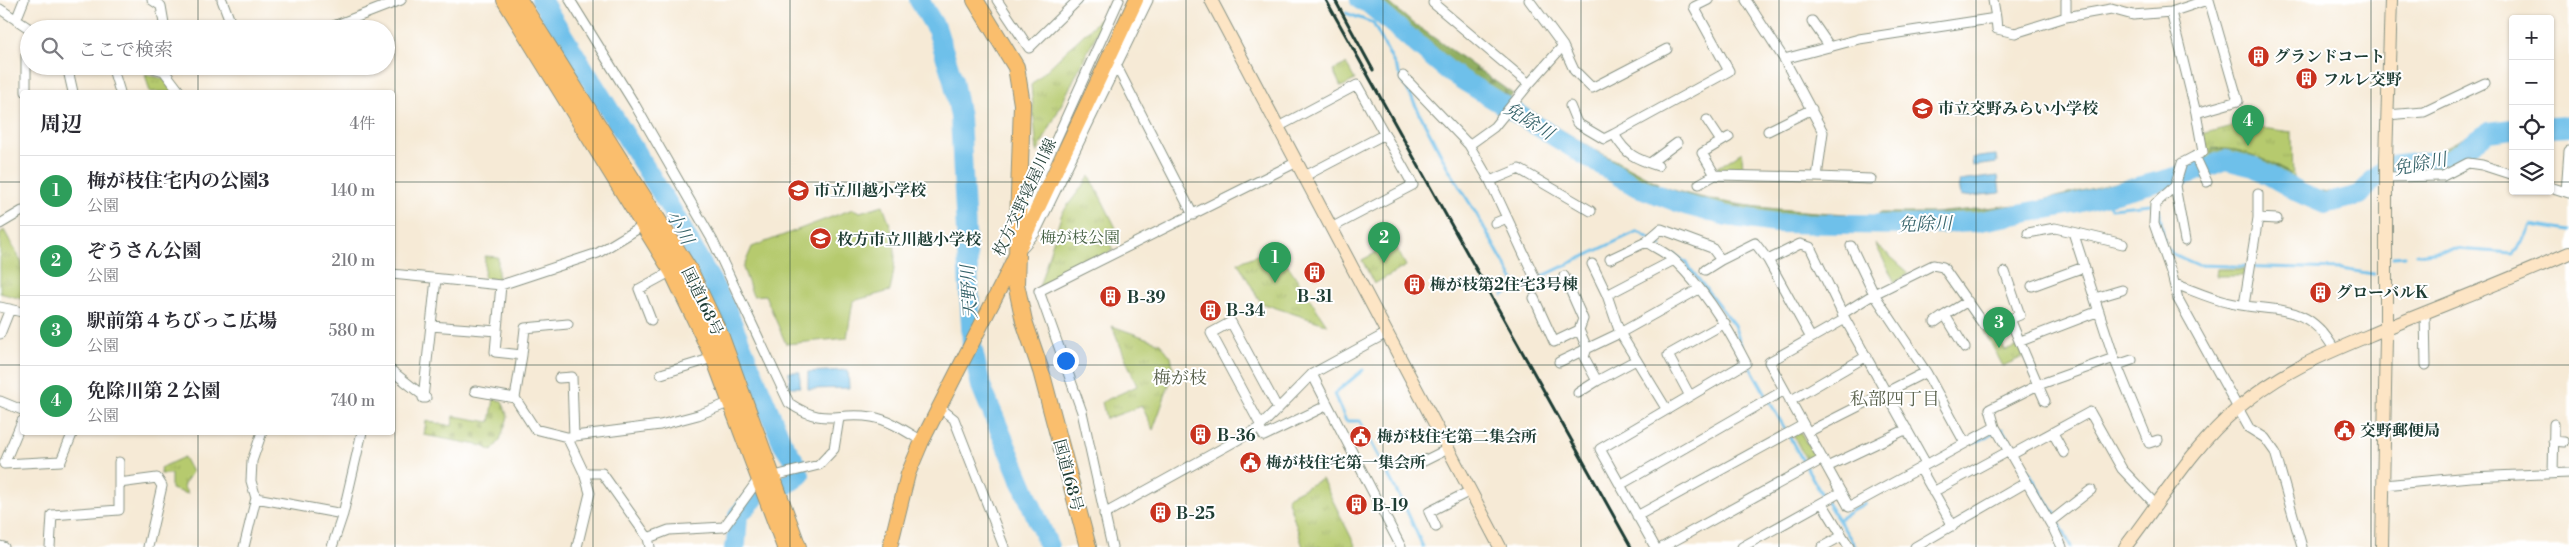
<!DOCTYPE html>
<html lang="ja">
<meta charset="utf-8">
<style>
body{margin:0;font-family:"Libre Bodoni","Noto Serif JP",serif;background:#f2f2f3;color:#2b2b33}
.controls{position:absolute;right:15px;top:15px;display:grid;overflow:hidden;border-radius:5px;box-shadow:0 1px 4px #0004}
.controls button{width:45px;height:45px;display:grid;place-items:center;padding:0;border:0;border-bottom:1px solid #e1e1e2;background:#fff;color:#2b2b33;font:25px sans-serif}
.you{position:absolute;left:1065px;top:360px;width:18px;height:18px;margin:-12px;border:4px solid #fff;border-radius:50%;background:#1a73e8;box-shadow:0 0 0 8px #1a73e833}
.badge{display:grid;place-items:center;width:32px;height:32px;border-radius:50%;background:#c8321e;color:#fff;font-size:16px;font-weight:700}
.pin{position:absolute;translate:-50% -41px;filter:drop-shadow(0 1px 2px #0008)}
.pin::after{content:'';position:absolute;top:26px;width:18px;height:15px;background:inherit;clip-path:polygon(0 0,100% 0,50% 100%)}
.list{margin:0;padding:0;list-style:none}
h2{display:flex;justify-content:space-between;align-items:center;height:65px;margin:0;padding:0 20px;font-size:21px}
h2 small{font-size:16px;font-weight:400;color:#7c7c81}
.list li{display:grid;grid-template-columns:32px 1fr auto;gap:15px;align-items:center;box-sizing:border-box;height:70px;padding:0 20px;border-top:1px solid #e1e1e2}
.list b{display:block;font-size:19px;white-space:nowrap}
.list p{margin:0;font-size:16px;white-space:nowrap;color:#7c7c81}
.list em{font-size:16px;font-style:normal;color:#7c7c81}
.icon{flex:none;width:28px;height:28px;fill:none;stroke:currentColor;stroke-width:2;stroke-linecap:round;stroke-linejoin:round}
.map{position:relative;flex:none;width:2569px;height:547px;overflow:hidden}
.search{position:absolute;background:#fff;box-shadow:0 1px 4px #0004;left:20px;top:20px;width:375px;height:55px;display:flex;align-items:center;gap:12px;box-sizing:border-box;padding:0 18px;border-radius:28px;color:#7c7c81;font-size:19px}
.panel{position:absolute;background:#fff;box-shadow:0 1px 4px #0004;left:20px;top:90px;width:375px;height:345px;border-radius:5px}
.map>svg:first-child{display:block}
</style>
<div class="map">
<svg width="2569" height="547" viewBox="0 0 2569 547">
<defs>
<pattern id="grass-tufts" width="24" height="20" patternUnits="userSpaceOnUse" patternTransform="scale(1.25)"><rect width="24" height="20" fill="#b6ca6e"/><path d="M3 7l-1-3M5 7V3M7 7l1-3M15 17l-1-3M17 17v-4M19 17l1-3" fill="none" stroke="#9cae60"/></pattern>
<pattern id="forest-firs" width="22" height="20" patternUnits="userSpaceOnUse" patternTransform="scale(1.25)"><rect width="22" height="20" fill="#90ae61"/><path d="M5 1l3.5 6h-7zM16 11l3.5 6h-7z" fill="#758f51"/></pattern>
<pattern id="cemetery-stones" width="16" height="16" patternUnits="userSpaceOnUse" patternTransform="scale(1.25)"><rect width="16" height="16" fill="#b6ca6e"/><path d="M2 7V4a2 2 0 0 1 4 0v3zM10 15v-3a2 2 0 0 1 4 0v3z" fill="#9cae60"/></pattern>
</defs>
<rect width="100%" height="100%" fill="#fff"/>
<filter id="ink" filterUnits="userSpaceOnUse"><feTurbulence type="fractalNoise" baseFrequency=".02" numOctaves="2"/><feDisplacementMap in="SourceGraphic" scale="10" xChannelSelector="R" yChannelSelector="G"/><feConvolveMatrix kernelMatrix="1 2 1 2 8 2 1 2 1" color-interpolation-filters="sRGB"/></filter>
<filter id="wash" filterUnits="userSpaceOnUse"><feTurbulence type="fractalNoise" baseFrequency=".0096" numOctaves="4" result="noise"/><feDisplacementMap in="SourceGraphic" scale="20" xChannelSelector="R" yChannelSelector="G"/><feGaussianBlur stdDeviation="1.12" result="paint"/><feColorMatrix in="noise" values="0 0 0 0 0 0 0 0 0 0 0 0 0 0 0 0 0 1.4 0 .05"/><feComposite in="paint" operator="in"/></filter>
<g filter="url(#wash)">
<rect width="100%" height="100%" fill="#f6ead6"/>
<path fill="url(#grass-tufts)" stroke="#6a8451" d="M1104,15L1105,17L1037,153L1031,85Z
M1346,64L1355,80L1341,87L1333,70Z
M145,74L164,79L173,92H150Z
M2258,119L2261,128L2292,132L2293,188L2255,166L2225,158L2207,164L2202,134Z
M1742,152L1743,172L1719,171L1717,168Z
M1090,176L1116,228L1105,233L1113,250L1039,287L1062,213Z
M4,230L22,263V299L0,293V233Z
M1394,243L1406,266L1374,284L1362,260Z
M1875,243L1909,273L1895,283Z
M1276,247L1327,325H1328L1261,303L1238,263Z
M485,256L498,257V279L484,278Z
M2217,269H2244L2243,276H2216Z
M1112,326L1160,343L1171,357L1174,371L1153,430L1142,406L1106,419L1102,402L1137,386Z
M1994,326L2005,351L2021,345L2025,356L2003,366L1983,329Z
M1799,429L1815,459L1808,463L1792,433Z
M184,457L192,472L183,486L188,494L171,489V474H161L160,468Z
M1322,479L1356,547H1303L1287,497Z"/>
<path fill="url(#forest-firs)" stroke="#58764a" d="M1363,0H1386L1409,20L1513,94L1504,105L1454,72Z
M1522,106L1597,151L1658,183L1655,191L1573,148L1517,112Z
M2513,122V126L2489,130L2449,156L2432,160L2408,159L2395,162V156L2437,152L2492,123Z
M2212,148L2237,150L2255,156L2254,160L2257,162L2261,158L2289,173V179C2309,189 2341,203 2362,185C2365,182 2368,175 2370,171L2371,178L2360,193L2325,202L2302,192L2256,165L2225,157L2211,158Z
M2171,173L2170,177L2102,195L1975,220L1879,222V213H1934L2026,204L2149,175V177Z
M1664,187C1724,207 1785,210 1847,214V223L1728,215L1662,194Z"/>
<path fill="url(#cemetery-stones)" stroke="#6a8451" d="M494,399L502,401L508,417L500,440L492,451L483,446L424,435L426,421L452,426L454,416L490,422Z"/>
<path fill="#b6ca6e" stroke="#6a8451" d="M883,205C897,243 898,252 890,291L853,301L847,338L786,344L765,295L753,296L743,268L752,247L853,209L860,212Z"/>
<path fill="#6ec0ea" stroke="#467e8f" d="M1996,155L1997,163L1973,166L1972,158Z
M1998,176L2000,193L1961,197L1959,181Z
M848,370L849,388L808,389V372Z
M789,372H800V387H790Z"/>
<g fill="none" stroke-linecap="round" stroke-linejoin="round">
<path stroke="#6ec0ea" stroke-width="3" d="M1346,13L1373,23L1447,166L1477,215L1519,290
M2103,196L2111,208L2151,204
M2159,209L2164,240
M2165,246L2173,254L2198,265L2341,269L2373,274
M2417,254L2457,249L2513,253L2526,236L2531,225L2569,231
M1675,255L1685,262L1734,325L1742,348
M2393,257L2404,256
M1503,295L1638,231L1661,246
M1748,363L1822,495L1856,547
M1363,370L1334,394L1346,421H1360L1406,509L1423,547
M1975,443L2002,429L2055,514L2071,547
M1839,519L1865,503"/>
<path stroke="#6ec0ea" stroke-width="20" d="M541,0L668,204L725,306L782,442L797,465
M919,0L937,30L953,80L960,117L972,346L981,386L1049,547
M1360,0L1368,3L1451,73L1635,186L1685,205L1727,216L1776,223L1912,225L1976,222L2073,204L2195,172L2225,160L2254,167L2302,194L2325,204L2360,195L2372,181L2390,166L2451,159L2489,132L2513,129
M2550,127L2569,126
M785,486L800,475
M734,547L736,544L738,515L754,499"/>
</g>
</g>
<g filter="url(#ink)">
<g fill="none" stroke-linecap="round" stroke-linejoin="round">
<defs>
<path id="street" d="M152,0L161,6L165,29
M222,0L233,29
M570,0L635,105L713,241L789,403C826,428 836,411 872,417C890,420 907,432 922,441
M997,0L1029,48L1078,0
M1436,0L1433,3L1529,84
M1746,0L1784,59
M1993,0L1996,18
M0,9L30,29
M2171,12L2196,113L2238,101L2209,0
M2066,17V0
M16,20L24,0
M1812,21L1830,47
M326,29L401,0
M1563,46L1574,70L1592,88L1667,49
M67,66L73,92
M112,66L120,92
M145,66L164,71L180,92
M1117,67L1193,215
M1403,76L1469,145L1490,181L1534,276
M26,92V56L29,57
M1570,106L1577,123L1604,139L1614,134
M2387,115L2424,112L2485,83
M1707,120L1721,141
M1278,127L1357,85L1413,185L1331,228
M1768,131L1812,109
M1469,145L1494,127L1529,84L1563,46L1529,0
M2195,156L2207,182
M1650,163L1677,143
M1658,166C1636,159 1626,155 1614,134L1729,71L1694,7L1708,0
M1715,175L1702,153L1729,137
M1305,176L1385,134
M1817,177L1871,179
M2385,177L2443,176L2468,163L2482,165L2513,175
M1490,181L1519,169L1591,211
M1699,184L1715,175L1817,177L1823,132L1784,59L1859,39L1996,18L1997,29L2015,33L2066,17L2111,9L2133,15L2171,12L2207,0
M2175,186L2155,204L2154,224L2172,275L2178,299L2249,428L2265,438L2275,452L2302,547
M2550,187L2569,193
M2566,192L2569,151
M2258,218L2277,219
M1024,219L1028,202L1119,0
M1495,223L1507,218
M0,224L22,211
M2028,233L2055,228L2073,232
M2185,241L2175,186L2182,163L2203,152L2196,113
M1646,242C1655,248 1667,253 1675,261C1705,290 1727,326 1746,363L1600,449L1655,547
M1024,246L1035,233L1148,0
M1851,246L1874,294L1933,265L1943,267L1983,324L1988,326L2010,319L2038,385L1990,409L1995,427
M1610,259L1646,242L1661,229L1712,248L1721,260L1755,243L1768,260L1811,338
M1768,260L1800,244L1810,247L1845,319L1926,464
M1592,264L1607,295L1620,333L1667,410
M1705,270L1721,260
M2005,272L2020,315L2010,319
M392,274L501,285L598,253L644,225
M2175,284C2192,290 2209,298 2226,302C2271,314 2306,299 2334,349
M501,285L495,352L522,355L515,398
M2032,286L2084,267
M1607,295L1674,260
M1534,298L1554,342L1579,330L1583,319L1564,276
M2095,298L2122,290
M2244,305L2258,218V194
M0,307L22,312
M2425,313L2426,365
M1842,314L1874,294L1926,372L1965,443
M1845,319L1769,362L1849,507L1995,427L2053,528L2062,547
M651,320L639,289L672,271
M1935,322L1945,315
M431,326L497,331
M1579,330L1587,348L1584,357L1597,381L1636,360
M0,334L10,309
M2021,341L2099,311
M1965,348L1945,315L1968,301
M522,355L525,328L568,324
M2114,358L2073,232L2123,244
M1559,362L1620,333L1699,289
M2117,365L2132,360
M392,371L426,398
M661,374L713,358
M1312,374L1401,547
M559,378L572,377L574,437
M475,391L515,398L535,429L567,437L660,425L698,415L731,402
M1578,393L1597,381
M1690,396L1668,355L1725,323
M423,398L436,279
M0,401L22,410
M1790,401L1867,356
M2045,401L2038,385L2114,358L2149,443L2158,440
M939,407L954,419L1004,547
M22,421L4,464L61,461L73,432
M1261,426L1211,333L1231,322L1278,409
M1259,428L1264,436L1328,405
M1808,432L1926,372
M2053,433L2064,453
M567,437L584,473H602L648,538
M2553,441L2564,442
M2011,455L2090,412L2122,469L2157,506
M1424,461L1448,449
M119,462V483
M1827,467L1907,429
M1920,468L1953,526
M2553,473L2554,424
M1620,485L1783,391
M2384,485L2470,477L2569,473
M1933,492L2009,451
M256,498L343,514
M1822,503L1849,547
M1104,514L1259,428L1312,374L1387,333
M1637,516L1803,425
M2050,522L2091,490
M1436,527L1429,512L1470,491
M0,546L4,547
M50,547L52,515L119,510V483L157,478L162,486L148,547
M244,547L256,498L251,481L252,461L262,432
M332,547L343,514L362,432
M577,547L590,493L584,473
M650,547L648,538L669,530L724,527L758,480L819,465L834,449L839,418
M1112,547L1082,412L1039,291L1297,162
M1663,547L1823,459
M1742,547L1841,492
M1822,547L1842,536
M1915,547L2027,482"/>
<path id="secondary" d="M1211,0L1500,547
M2125,547C2161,501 2192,447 2237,409C2285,368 2330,352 2387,328C2448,303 2509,280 2569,253
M2382,547L2386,337V159L2391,0"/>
<path id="primary" d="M890,547L908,474L922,441L1004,280L1136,0"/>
<path id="highway" d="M505,0L672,271L716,363L785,547
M519,0L690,271L721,337L798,547
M975,0L1016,67L1022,104L1016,284L1024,321L1041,371L1088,547"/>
</defs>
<use href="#street" stroke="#8a9485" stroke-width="11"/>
<use href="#secondary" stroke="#8a9485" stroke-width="14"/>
<use href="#primary" stroke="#8a9485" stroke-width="16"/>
<use href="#highway" stroke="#8a9485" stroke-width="18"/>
<use href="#street" stroke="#fff" stroke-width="9"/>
<use href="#secondary" stroke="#fde5c5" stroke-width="12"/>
<use href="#primary" stroke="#fabe6d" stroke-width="14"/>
<use href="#highway" stroke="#fabe6d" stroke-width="16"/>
<path stroke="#1f3d34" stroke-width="3" d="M1326,0L1631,547
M1335,0L1373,70"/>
</g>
</g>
<path fill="none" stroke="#1f3d34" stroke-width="1" stroke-opacity="0.55" d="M198,0V29M395,0V547M593,0V547M790,0V547M988,0V547M1186,0V547M1383,0V547M1581,0V547M1779,0V547M1976,0V547M2174,0V547M2371,0V547M198,66V92M0,182H22M392,182H2513M2550,182H2569M0,365H22M392,365H2569M198,432V547"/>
<defs>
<symbol id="building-disc" viewBox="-11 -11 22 22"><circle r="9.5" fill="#c8321e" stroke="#fff"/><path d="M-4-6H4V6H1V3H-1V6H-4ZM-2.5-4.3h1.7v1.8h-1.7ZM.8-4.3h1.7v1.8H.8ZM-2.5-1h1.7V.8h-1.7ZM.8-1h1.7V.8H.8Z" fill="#fff"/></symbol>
<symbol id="school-disc" viewBox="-11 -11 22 22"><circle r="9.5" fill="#c8321e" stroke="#fff"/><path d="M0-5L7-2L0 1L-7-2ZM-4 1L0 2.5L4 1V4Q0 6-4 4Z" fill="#fff"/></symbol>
<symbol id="civic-disc" viewBox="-11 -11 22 22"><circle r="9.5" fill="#c8321e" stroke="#fff"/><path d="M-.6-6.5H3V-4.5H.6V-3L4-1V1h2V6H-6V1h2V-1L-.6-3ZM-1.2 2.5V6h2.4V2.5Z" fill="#fff"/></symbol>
</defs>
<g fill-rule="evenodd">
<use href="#building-disc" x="2246" y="44" width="25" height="25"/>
<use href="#building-disc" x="2294" y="66" width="25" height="25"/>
<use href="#school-disc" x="1910" y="96" width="25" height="25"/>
<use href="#school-disc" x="786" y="178" width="25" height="25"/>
<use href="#school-disc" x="808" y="226" width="25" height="25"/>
<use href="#building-disc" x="1302" y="260" width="25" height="25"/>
<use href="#building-disc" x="1402" y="272" width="25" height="25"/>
<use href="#building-disc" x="2308" y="280" width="25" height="25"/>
<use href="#building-disc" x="1098" y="284" width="25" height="25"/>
<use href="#building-disc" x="1198" y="298" width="25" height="25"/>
<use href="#civic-disc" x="2332" y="418" width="25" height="25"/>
<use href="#building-disc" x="1188" y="422" width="25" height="25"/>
<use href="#civic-disc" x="1348" y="424" width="25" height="25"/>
<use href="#civic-disc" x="1238" y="450" width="25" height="25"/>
<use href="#building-disc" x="1344" y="492" width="25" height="25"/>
<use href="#building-disc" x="1148" y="500" width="25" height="25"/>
</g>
<g text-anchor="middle" stroke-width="4" stroke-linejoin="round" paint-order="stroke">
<g font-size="16" font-weight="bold" fill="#1f3d34" stroke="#fff" text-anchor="start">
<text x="2274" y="62">グランドコート</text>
<text x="2323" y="85">フルレ交野</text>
<text x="1938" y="114">市立交野みらい小学校</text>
<text x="814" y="196">市立川越小学校</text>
<text x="837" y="245">枚方市立川越小学校</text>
<text x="1430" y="290">梅が枝第2住宅3号棟</text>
<text x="2336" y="298">グローバルK</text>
<text x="1315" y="302" text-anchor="middle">B-31</text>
<text x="1127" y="303">B-39</text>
<text x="1226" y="316">B-34</text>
<text x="2360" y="436">交野郵便局</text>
<text x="1217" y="441">B-36</text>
<text x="1377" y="442">梅が枝住宅第二集会所</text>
<text x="1266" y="468">梅が枝住宅第一集会所</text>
<text x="1372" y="511">B-19</text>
<text x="1176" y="519">B-25</text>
</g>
<g font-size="16" fill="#1f3d34" stroke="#fff">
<text transform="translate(1024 197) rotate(-65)" y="6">枚方交野寝屋川線</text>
<text transform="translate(703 301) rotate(64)" y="6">国道168号</text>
<text transform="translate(1069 475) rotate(75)" y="6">国道168号</text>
</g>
<g font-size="16" fill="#456042" stroke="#fff">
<text x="1080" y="243">梅が枝公園</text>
</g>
<g font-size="18" font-style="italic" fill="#37646b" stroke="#fff">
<text transform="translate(1529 121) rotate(32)" y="6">免除川</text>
<text transform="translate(2420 164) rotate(-11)" y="6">免除川</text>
<text transform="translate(1925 224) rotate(-2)" y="6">免除川</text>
<text transform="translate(680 227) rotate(61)" y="6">小川</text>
<text transform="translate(969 292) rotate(-93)" y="6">天野川</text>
</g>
<g font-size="18" fill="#575f4a" stroke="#fff">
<text x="1180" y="384">梅が枝</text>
<text x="1895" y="405">私部四丁目</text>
</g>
</g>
</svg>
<div class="controls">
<button>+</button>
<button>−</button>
<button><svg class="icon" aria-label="locate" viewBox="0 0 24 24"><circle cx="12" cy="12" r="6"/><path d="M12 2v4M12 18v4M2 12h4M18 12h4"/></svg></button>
<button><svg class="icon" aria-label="layers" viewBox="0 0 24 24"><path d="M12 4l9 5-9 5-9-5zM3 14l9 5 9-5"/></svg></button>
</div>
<div class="you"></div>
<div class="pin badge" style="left:1275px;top:283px;background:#2e9e5b">1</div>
<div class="pin badge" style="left:1384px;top:263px;background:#2e9e5b">2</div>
<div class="pin badge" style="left:1999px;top:348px;background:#2e9e5b">3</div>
<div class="pin badge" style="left:2248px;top:146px;background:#2e9e5b">4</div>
<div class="search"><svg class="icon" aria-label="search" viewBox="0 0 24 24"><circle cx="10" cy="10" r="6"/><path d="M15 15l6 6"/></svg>ここで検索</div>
<section class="panel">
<h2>周辺<small>4件</small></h2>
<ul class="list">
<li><span class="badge" style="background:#2e9e5b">1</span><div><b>梅が枝住宅内の公園3</b><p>公園</p></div><em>140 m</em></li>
<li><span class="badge" style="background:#2e9e5b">2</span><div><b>ぞうさん公園</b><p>公園</p></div><em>210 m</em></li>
<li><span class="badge" style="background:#2e9e5b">3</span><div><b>駅前第４ちびっこ広場</b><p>公園</p></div><em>580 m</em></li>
<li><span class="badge" style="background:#2e9e5b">4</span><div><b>免除川第２公園</b><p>公園</p></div><em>740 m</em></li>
</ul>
</section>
</div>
